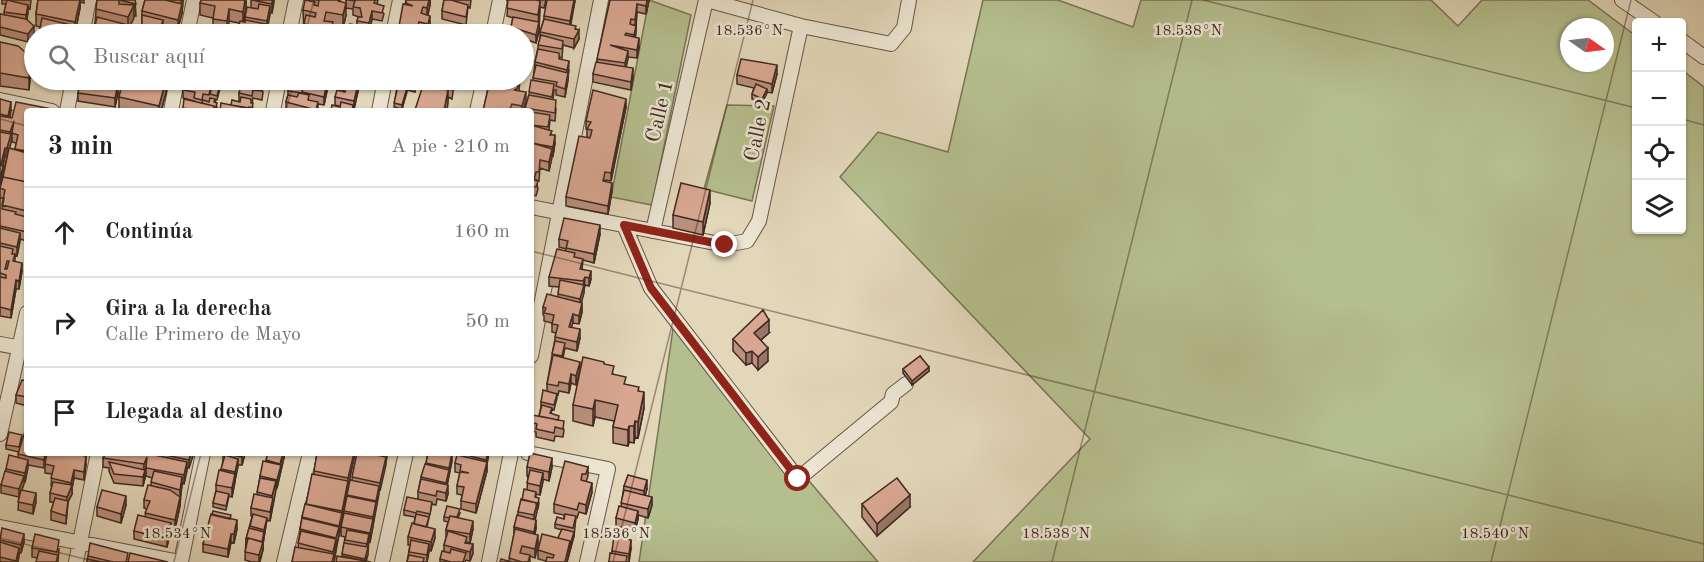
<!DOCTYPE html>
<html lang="es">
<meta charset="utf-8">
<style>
body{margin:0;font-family:"Old Standard TT",serif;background:#f2f2f2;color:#222}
.controls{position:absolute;right:18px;top:18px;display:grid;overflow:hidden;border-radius:6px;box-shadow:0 2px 4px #0004}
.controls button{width:54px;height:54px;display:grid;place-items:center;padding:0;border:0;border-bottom:2px solid #e0e0e0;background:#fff;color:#222;font:30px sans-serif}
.compass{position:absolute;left:1560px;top:18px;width:54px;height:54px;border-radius:50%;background:#fff;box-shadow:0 2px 4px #0004;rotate:104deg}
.stop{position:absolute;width:18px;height:18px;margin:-14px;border:4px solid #8f2418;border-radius:50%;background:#fff}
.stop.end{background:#8f2418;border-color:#fff;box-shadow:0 2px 6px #0008}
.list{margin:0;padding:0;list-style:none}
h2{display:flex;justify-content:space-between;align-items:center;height:78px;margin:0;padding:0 24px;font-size:26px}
h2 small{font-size:20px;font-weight:400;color:#767676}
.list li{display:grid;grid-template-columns:39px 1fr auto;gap:18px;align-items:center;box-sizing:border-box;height:90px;padding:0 24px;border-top:2px solid #e0e0e0}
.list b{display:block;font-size:22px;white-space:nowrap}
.list p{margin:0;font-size:20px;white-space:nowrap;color:#767676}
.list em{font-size:20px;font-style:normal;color:#767676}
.icon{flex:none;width:33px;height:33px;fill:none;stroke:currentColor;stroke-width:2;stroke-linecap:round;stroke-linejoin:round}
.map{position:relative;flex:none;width:1704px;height:562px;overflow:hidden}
.search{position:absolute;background:#fff;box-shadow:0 2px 4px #0004;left:24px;top:24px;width:510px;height:66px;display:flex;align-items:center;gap:15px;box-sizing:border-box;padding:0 21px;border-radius:33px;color:#767676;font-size:22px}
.panel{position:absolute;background:#fff;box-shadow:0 2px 4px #0004;left:24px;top:108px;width:510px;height:348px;border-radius:6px}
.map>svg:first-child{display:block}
</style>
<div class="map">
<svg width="1704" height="562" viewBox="0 0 1704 562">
<rect width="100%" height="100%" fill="#e2d7b9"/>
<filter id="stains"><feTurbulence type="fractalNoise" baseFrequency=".00333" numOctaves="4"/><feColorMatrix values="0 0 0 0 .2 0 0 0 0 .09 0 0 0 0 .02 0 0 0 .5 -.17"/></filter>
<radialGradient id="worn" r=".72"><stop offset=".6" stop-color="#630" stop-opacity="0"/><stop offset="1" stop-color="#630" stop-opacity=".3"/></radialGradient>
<path fill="#b5be8e" stroke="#7a7458" stroke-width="1.5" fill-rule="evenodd" d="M649,0L691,15L652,205L611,197Z
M983,0H1058L1133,27L1141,0H1431L1458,26L1482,0H1588L1636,36V230H1682V70L1704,87V562H973L1090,439L840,177L878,132L948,152ZM1569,27H1605V63H1569Z
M727,105L774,106L752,201L704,189Z
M674,322L878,562H639Z"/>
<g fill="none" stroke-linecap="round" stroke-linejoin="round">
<defs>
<path id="minor" d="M707,0L801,26L891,44L904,28L909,0
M1622,0L1654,22
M82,34L89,0
M187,34L194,0
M289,34L296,0
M393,34L400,0
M493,34L500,0
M1682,41L1704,57
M0,100L52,111
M67,111L73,80
M171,111L177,80
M273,111L279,80
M379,111L385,80
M477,111L484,80
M531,207L725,245L747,241L759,221L801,26
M624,225L651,288L798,479L891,402L893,394L906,384
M653,231L706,0
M0,344L27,349
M531,356L601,0
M0,434L27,313
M528,453L608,469L587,562
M0,527L180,562
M76,562L98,453
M181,562L203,453
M284,562L310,453
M382,562L406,453
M489,562L511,453"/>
</defs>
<use href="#minor" stroke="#675448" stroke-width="16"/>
<use href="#minor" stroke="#ece5d2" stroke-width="14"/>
</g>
<path fill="#bb907d" stroke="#3e2922" stroke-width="1.5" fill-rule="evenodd" d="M2,0H31L30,9L28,8L27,20L34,34L28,42L0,35V14L4,15L6,4H2Z
M38,0H84V3L80,2V8L75,34H40V27L36,26V14Z
M97,0H135L136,16H134L128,30V34H92H94Z
M145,0H183L182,13L178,28L163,25V28L142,25V11Z
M246,0V8L243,21L245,22V17L251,8V0H274L272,13L270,12L266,34H236L239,23L229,21L227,34L213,31V18L200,15V3Z
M307,0H340L346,15L343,28L333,26V34H304L303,10Z
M345,0H378L377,4H376L384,14L382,21L372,19L370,29V34L357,25V21L359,17L353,15V9L346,8V0Z
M406,0H430V5L428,15L430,24L427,34H398Z
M444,0H471L470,8L468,7L466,25L442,19V11Z
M507,0H546L544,8L540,7L539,31L536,43L524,39V34H511V27L513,18L507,16L508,1H507Z
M575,0L570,25L576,29L579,39L574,48L563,45L562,58L559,57V59L569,70L565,97L556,95V90H554L553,100L556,109L555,121L550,120L549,130L552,135L555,143L553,156L552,155L549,171L540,168L539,181L536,180L538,189L536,196L531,195V111H525V108L533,81L535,62L540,38V32L544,19V16Z
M610,0H649L646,14L637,12L635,37L639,47L637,58L628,57L626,67L633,77L631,90L593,82V74L597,62Z
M0,42L31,70L29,90L0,86Z
M34,56V77L32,76V64Z
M777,74L772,93L767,92L762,103L752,99V94L754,88L737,84V75Z
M49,80H65L64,82Z
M117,80H166V93L161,111H125L119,110V97L123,81Z
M221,80V85L217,100H215L217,107L216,111H183V108L194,101L183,98V90Z
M239,80H259V83L263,92L262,100L253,98L252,103L253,109L231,105L239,102V93L241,86H239Z
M302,80H324V82L327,91L324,105L318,104V111H286V102L288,95V91L302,82Z
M345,80H361L353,111L335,105V97L343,92Z
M395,80H417L415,92L407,90L402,109L394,107L397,87H396V80Z
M426,80H471L470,89L454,85L452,99L448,97L447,111H415L425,85Z
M490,80H520L519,91L526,101L523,111H483Z
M78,93H118L115,107L78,101Z
M0,99L11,110L10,118H12L27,111V241L20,239L17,256L15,255V261L22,271L19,289H16L11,318L0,316ZM12,137V142L16,143L15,150L9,148ZM5,156L7,157L3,174V166Z
M626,107L611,181L605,180V181L612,191L608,214L566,206V197L590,138L587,137V130L586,129V121Z
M710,203L703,235L673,228V215Z
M600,234L594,263L583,260L582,269L591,279L589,286L585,285L581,303L582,312L579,324L573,323L571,327L580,338L577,351L565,348L563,358L580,370L576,385L571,383L569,393L559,391L558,395L557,394V398L554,410L552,409L551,414L559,420L564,430L563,437L555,436L554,441L536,437V432L531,431V422L539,416L541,407V402L547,391V384L556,333L552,332V323L544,321V316L543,315V307L558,297L559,287L549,286V277L566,251V249L559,247V239Z
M769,333L761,340L768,361L758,370L752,363L746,365L733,351V339Z
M27,351V375H25V366Z
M920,356L929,371L912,385L903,373V369Z
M604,364L614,375L626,385L639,391L644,408L638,438L635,437L634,443L629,442L628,446L613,443V427L614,421L595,417L593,426L573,421V405Z
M27,381V406L16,403V395Z
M27,419V453H81L80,455L86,464L84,480L74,478L72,488V494L68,502L66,524L51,520V511L54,502H50V493L52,487L51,486L52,474L45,473V464L44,468L28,465L25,482L24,481L22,490L36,502L33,514L18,510L19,497L1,493V485L6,472V469L18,457L19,452L6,449V445L22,439L20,449L26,430Z
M106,453H147L148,454V453H193L189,468H187L184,484L182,483L180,506L175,529L171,528L167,547L134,539V531L145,517L147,509L144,508V500L151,485L152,478L146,476V468L145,478L143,486L114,483L109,471V468L103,467V458Z
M223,453H245L242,465H238L232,497L229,496L226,510L213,507V503L216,491V485L221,471L223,461Z
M268,453H285L277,488H276L270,521L267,520L263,544V550L260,562H252L245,560L246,539L252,517L251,516V508L257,495L260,476L266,462Z
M317,453H355L348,486L344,509L350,480H352L357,453H388L379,491L370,542L369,541L366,561L342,556L345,537L341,536V527L342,519L334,562L298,548L302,517L314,474Z
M428,453L452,461L447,485L448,494L446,501L437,499L436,505L432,504L427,527L435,538L431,551L429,550L427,562H407L410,545H408V537L414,524L415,517L404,515V510L418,500V492L421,477L426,464Z
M466,453H489L487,462V471L476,513L461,509V501L462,495L457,494V486L460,473L455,472V463L466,457Z
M527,467H552L549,481L543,479L540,495L536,494V498L539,503L538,509H537L535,520L536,528L535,534L538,543L535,558L530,556V562H500L509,561L514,534V527L518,516V512L522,500L527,490L528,476H527Z
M588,467V476L586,482L592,492L586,514L579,512L577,518H576L574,536L567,562H546V561L538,559V550L558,538L562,530L555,528V524L564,519V515L554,513V504Z
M624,486L647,489L645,495L652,505L648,518L638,515V519L635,531L616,526V518L621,507Z
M862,504L910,507L877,536L862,517Z
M126,505L121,523L97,516V507Z
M460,513L458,518L473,529L470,543L467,542L473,553L470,561L466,560L465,562H440V559L444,552V545L446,538V530L448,522L444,521V517Z
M212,515L231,519L237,529L234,543L231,542L228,557L203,552V544Z
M0,535L24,542L21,553H19L18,562H0Z
M32,548L59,549L58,562L32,557Z
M631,548L629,562H609L612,551Z
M88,556L128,562H87Z"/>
<path fill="#987566" stroke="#3e2922" stroke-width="1.5" d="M80,0V8L75,34V22Z
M181,0H183L182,13L178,28V20L181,5Z
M245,0H246V8L243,24V12Z
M272,0H274V2L272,13Z
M429,0H430V5L427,16V8Z
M574,0H575V1L570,29V21Z
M647,0H649L646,14V6Z
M540,1L539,31L536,43V35L538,23Z
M346,3V15L343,28V15Z
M637,4L636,34L634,44V35Z
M28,5V13L26,24V15Z
M134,5V18L128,30V17Z
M270,6V15L267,30V21Z
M229,9V21L227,34V21Z
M372,11V19L370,29V34H369V23Z
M430,16V24L428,32V24Z
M163,20V28L161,34H159Z
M34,26V34L28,42V34Z
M579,30V39L574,48V39Z
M639,38V47L637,58V50Z
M628,51V59L625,71V63Z
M528,52V60L525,75V67Z
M31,57V70L29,90V78Z
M569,61L568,81L565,97L567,70Z
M777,65V74L772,93V84Z
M633,68V77L631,90V82Z
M165,80H166V93L161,111H159V106L165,83Z
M359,80H360V82L354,110V101Z
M327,83V91L324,105V97Z
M118,85V93L115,107V98Z
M407,88V92L402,109V105Z
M767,89V93L762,103V99Z
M448,90V102L447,111H444Z
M526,92V101L523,111H522V106Z
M626,99V107L611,181V173Z
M11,102V110L8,124V116Z
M14,121L11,143L7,157V148L10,132Z
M555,135V143L553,156V147Z
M5,148V156L1,172V164Z
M552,149V158L549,171V162Z
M3,166V174L0,189V180Z
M612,183V191L608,214V206Z
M710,190V203L703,235V222Z
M600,225V234L594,263V254Z
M20,233V242L17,256V247Z
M22,263V271L19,289V281Z
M591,271V279L589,286V278Z
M585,277L584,293L580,308V299Z
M16,280V289L11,318V310Z
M582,303V312L579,324V316Z
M573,314V323L569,335V327Z
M769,320V333L754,346V333Z
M580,329V338L577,351V342Z
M768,348V361L758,370V357Z
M752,351V363L746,365V353Z
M580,362V370L576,385V376Z
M929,367V371L912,385V381Z
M571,374V383L569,393V384Z
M644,392V408L638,438V422Z
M595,400V417L593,426V409Z
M635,421V437L634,443V426Z
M629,426V442L628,446V430Z
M45,453H47L44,468V460Z
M191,453H193V456L189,468V460Z
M243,453L245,454L242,465V457Z
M283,453H285L277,488V480Z
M354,453V459L348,487V478Z
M452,453V461L446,491V483Z
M488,453H489L487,465V462V471L476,513V504L486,468V460Z
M86,456V464L84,480V472Z
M147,457V465L145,470V478L143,486L144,464Z
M386,457V465L380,491V483Z
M552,458V467L549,481V472Z
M238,459V467L235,480V472Z
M28,460V468L25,482V473Z
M187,462V471L184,484V475Z
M74,470V478L72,488V494L68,502L66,524L67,497L71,487V483Z
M543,473V482L540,495V486Z
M235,474V482L232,497V488Z
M24,476V484L19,497V489Z
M182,477V486L180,499V490Z
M647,480V489L644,500V491Z
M276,481V490L270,521L272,496Z
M348,481V489L342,519V511Z
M592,483V492L586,514V505Z
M448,485V494L446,501V493Z
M379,486V494L373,526V517Z
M36,493V502L33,514V505Z
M910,495V507L877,536V524Z
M126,496V505L121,523V514Z
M180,497V506L175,529V520Z
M652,497V505L648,518V509Z
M537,503V512L534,524V515Z
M638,511V519L635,531V523Z
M342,513V521L339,534V526Z
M267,518L263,544V550L259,562V555Z
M373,519V527L370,542V533Z
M237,520V529L234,543V534Z
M536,520V528L534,540V532Z
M473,521V529L470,543V534Z
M171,523V531L167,547V539Z
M339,527V536L336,546V538Z
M435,529V538L431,551V542Z
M574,532V536L567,562H565Z
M24,534V542L21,553V545Z
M231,534V542L228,557V549Z
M369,534L368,555L366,562H365L367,544Z
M538,535V543L535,558V549Z
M336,539V548L334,562H332Z
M631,540V548L629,562V554Z
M429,544V552L427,562V555Z
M473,544V553L470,561V552Z
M19,548V556L18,562H16Z"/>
<path fill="#d9a791" stroke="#3e2922" stroke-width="1.5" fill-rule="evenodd" d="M7,0L28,5L26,15L4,12Z
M38,0H80L75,22L36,14Z
M97,0H135L136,4L119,0V4L134,5L128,17L96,9Z
M145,0H165L182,4L178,20L142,11Z
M201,0H245L243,12L229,9L227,21L213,19L215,6L200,3Z
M252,0H272V4Z
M305,0L315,2L314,5L318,6L319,0H338V1L346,3L343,15L326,12L324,21L333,22L331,29L304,24L306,15L315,17L316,13L303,10Z
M350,0H375L374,3L384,6L382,13L372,11L369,23L357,21L358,17H362L360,8L353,7L355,1Z
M406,0H429L427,8L423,7L421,13L430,16L428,24L419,22L417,28L427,30L426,34H408L398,32L403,4L413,6L406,3Z
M444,0H451L468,5L466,17L442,11Z
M508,0H536L540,1L538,15L507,8Z
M547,0H574L570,21L544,16Z
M610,0H647L646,6L637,4L635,20L631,19L630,24L636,26L634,35L626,33L625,35L639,38L637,50L610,45L628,51L625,63L597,59Z
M259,4L270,6L267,21L245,17L247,7L258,9Z
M0,14L26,19L34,26L28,34L0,27Z
M142,15L163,20L159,34H160H135L136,27L142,25Z
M97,17L128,25L126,32H119V34H117L94,30Z
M513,17L539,22L536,35L511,27Z
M42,18L75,26L72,34H41L40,28Z
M544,19L576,26L575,29L579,30L574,39L540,32Z
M245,20L266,24L264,34H252L241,32L240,34H236L240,21L245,22Z
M350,24L370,28L369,34H348Z
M541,35L563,41L562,49L538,45Z
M0,42L18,46L31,57L29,78L0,73Z
M538,49L559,53V59L569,61L567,70L535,62Z
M524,50L528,52L525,67H524Z
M741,59L777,65L772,84L737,75Z
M596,62L633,68L631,82L593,74Z
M536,65L568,73L565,89L556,86L557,82L533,78Z
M81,80H97L118,85L115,98L78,93Z
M123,80H166L159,106L119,97Z
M185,80H220L219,84L212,82L209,95L203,94L202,100L194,98L195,92L183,90Z
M239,80H248V81L243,80L242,82L239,81Z
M243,80L263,84L262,91L253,90L252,96L239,93Z
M291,80L304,82L302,93L288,91Z
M304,80H311L327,83L324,97L302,92Z
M345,80H359L354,101L335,97L337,90L345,92L346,85L343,84Z
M401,80H415V84Z
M426,80H453L452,90L440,86L439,88L425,85Z
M490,80H511L519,82L517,89L514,90L526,92L522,106L512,104L509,111H483Z
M531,80L554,84L552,97L529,92Z
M756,84L767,89L762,99L752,94Z
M423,85L448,90L444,111H420L415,110Z
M212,86L219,88L217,96L210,94Z
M398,86L407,88L402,105L394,103Z
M593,90L626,99L611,173L605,172L603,181L612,183L608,206L566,197L579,136L590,138L592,130L587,129L591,122L586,121Z
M299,93L309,95L308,100L318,102L316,110L286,102L288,95L297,97Z
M529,95L556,100L555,113L525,108Z
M241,97L251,99V103H253L252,108L249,107V108L231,105L232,100L240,102Z
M210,98L215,99L214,102L217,103L215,110L214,109V106L202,103L203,100L209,102Z
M0,99L11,102L8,116L0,114Z
M184,99L214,106L213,111H192V110L183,108Z
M16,102L57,110L27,111V151L15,149L18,135L12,133L14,121L10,132L0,130V116L12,118Z
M341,102L353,105L352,111H331L332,105L340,107Z
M221,103L261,111H220Z
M531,112L550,115L548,127L531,125L552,131L550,135H555L553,147L532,143L552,149L549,162L540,160L539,172H536L534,180L538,181L536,187L531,186Z
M0,132L11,134L7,148H5L1,164L0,163Z
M9,148L27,153V182L3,177Z
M0,165L3,166L0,180Z
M3,177L27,182V211L2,205L5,190L0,188Z
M681,183L710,190L703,222L673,215Z
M0,198H4L2,209L16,212L15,214L27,217V232L0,226Z
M564,218L600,225L594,254L566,248L568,241L559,239Z
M0,228L20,233L17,247L0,243Z
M0,246L13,249L12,254H15L13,261L22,263L19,281L16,280L11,310L0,307V277L6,278V275L0,273ZM7,261H9L7,269H5Z
M557,249L575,253L574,257L583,259L580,269L591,271L589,278L585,277L583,281L549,277Z
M560,280L584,285L580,299L558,294Z
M547,294L582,303L579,316L573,314L569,327L580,329L577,342L555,337L558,325L552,324L554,315L544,313L546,308L543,307Z
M763,310L769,320L754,333L768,348L758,357L752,351L746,353L733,339Z
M555,341L565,343L562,356L552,354Z
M27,351V367L25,366Z
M553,355L580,362L576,376L571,374L569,384L559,382L558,386L547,384Z
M920,356L929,367L912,381L903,369Z
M583,357L604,362V364L614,366L612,374L626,377L624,384L639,387L638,391L644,392L638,422L635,421L634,426H629L628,430L613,427L618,405L595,400L593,409L573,405Z
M22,380L27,381V397L16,395Z
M543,390L557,394L554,405L541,402Z
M542,405L552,408L550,413L559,416L558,420L539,416Z
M532,415L564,421L563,429L555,427L554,433L536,429L537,424L531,422Z
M26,428H27V453H45L44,460L18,454Z
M9,432L22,435L19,447L6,445Z
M47,453H69L86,456L84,472L74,470L71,483L51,478L54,466L45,464Z
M106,453H145L187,462L184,475L146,468L147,457L144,464L103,458Z
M156,453H191L189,460Z
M223,453H243L242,457Z
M268,453H283L280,464L266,460Z
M317,453H354L348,478L314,471Z
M357,453H367L386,457L380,483L352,477Z
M375,453H387L386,455Z
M428,453H452L449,468L426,463Z
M466,453H488L486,460L466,455Z
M530,453L552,458L549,472L527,467Z
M9,455L28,460L25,473L6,469Z
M225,455L238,459L235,472L221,469Z
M457,455L487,462L476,504L461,501L464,487L457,486L460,472L469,473L460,471L461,465L455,463Z
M263,461L281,465L277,480L260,476Z
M565,461L588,467L586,474H582L581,480L592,483L586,505L579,503L577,510L554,504Z
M109,462L145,470L143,477L114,474Z
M425,464L449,470L446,483L421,477Z
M219,470L235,474L232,488L216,485Z
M530,470L543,473L540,486L527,483Z
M5,471L24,476L19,489L1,485Z
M154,471L182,477L180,490L151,482Z
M312,474L348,481L342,511L306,504Z
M628,475L647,480L644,491L624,486Z
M260,478L276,481L272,496L257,492Z
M897,478L910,495L877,524L862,504Z
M421,479L448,485L446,493L437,491L436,496L418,492Z
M350,480L379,486L376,501L347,495Z
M53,482L72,485L67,497L50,493Z
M148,485L170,490L180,497L175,520L145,513L150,501L144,500Z
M524,489L536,492L535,497L539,498L538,505L536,504L537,503L522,500Z
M21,490L36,493L33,505L18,502Z
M102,490L126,496L121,514L97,507Z
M624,490L652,497L648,509L621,503Z
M216,491L229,494L226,506L213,503Z
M254,494L273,498L270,512L251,508Z
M347,496L376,502L373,517L344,511Z
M407,497L432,502L430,514L417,511L416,513L404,510Z
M55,498L68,501L66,516L51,511Z
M521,499L537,503L534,515L518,512Z
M305,504L342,513L339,526L302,517Z
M447,506L460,509L457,517L450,516L449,518L444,517Z
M619,506L638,511L635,523L616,518Z
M213,511L231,515L230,519L212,515Z
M344,513L373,519L370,533L341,527Z
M211,514L237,520L234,534H231L228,549L203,544Z
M253,514L267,518L264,530L250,526Z
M416,514L429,517L426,527L414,524Z
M565,514L576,516L573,528L555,524L557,517L564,519Z
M138,515L171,523L167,539L134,531Z
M517,515L536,520L534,532L514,527Z
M450,516L473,521L470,534L446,530Z
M302,518L339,527L336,538L300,529Z
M412,523L435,529L431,542L408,537Z
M2,528L24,534L21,545L0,540Z
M249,528L264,532L262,542L248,538V539H246Z
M515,529L538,535L535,549L522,546L520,553L530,555L528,562H522L509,558Z
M562,529L574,532L570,545V541L558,538Z
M347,530L369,534L367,544L345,540Z
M301,531L336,539L333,552L298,543Z
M448,531L467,537L465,543L473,544L470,552L444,545Z
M35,534L59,540L57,552L32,548Z
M542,534L570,541L565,562H546L547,557L553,558L554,555L538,550Z
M614,536L631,540L629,554L612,551Z
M248,538L263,542L259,555L245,552Z
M411,540L429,544L427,555L409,552Z
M0,542L19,548L16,561L0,557Z
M90,543L128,553L126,562H113L88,556Z
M344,543L368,547L365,559L342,554Z
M295,547L334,554L332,562H292Z
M451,549L466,553L463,562H451L440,559L442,551L450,553Z
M39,551L58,555L56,562H36Z
M130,553L168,562H128Z
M610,553L627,556L626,562H609Z
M409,555L424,558L423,562H407Z
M337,556L371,562H336Z
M87,559L102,562H87Z
M501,559L512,562H500Z"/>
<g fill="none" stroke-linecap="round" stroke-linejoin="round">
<path stroke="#8f2418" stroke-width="8" d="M725,245L624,225L651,288L798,479"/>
</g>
<path fill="none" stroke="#3e2922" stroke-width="1.5" stroke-opacity="0.45" d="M1203,0L1636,108M305,34L314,0M286,111L294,80M0,119L27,126M1682,119L1704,125M531,251L1704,544M0,538L97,562M174,562L201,453M613,562L753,0M1052,562L1192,0M1491,562L1631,0"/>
<g text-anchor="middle" stroke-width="5" stroke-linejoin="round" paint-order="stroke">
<g font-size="21" fill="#3e2922" stroke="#ece5d2">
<text transform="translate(659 111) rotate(-77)" y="7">Calle 1</text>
<text transform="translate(757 130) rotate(-78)" y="7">Calle 2</text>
</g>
</g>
<g font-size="15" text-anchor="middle" fill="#3e2922" stroke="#ece5d2" stroke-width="5" stroke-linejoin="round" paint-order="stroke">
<text x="749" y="35">18.536°N</text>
<text x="1188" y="35">18.538°N</text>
<text x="177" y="538">18.534°N</text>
<text x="616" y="538">18.536°N</text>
<text x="1056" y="538">18.538°N</text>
<text x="1495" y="538">18.540°N</text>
</g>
<rect width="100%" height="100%" filter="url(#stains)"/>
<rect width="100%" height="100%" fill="url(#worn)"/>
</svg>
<div class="controls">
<button>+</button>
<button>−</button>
<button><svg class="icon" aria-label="locate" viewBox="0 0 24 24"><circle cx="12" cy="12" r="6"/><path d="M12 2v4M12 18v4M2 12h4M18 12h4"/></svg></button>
<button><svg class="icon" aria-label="layers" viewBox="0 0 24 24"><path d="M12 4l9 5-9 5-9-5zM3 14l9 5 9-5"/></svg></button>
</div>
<svg class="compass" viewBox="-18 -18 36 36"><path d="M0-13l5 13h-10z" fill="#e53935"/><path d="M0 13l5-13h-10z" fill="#767676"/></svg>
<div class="stop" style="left:798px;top:479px"></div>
<div class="stop end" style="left:725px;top:245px"></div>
<div class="search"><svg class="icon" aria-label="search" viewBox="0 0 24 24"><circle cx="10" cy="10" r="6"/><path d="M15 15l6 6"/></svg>Buscar aquí</div>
<section class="panel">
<h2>3 min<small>A pie · 210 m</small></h2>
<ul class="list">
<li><svg class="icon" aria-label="ahead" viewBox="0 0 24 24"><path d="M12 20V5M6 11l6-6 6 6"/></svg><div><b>Continúa</b></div><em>160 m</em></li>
<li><svg class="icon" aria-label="right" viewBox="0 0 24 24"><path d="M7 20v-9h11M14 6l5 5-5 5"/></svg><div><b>Gira a la derecha</b><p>Calle Primero de Mayo</p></div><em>50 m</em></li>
<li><svg class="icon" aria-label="arrive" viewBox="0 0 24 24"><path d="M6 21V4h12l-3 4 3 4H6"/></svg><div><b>Llegada al destino</b></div></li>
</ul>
</section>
</div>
